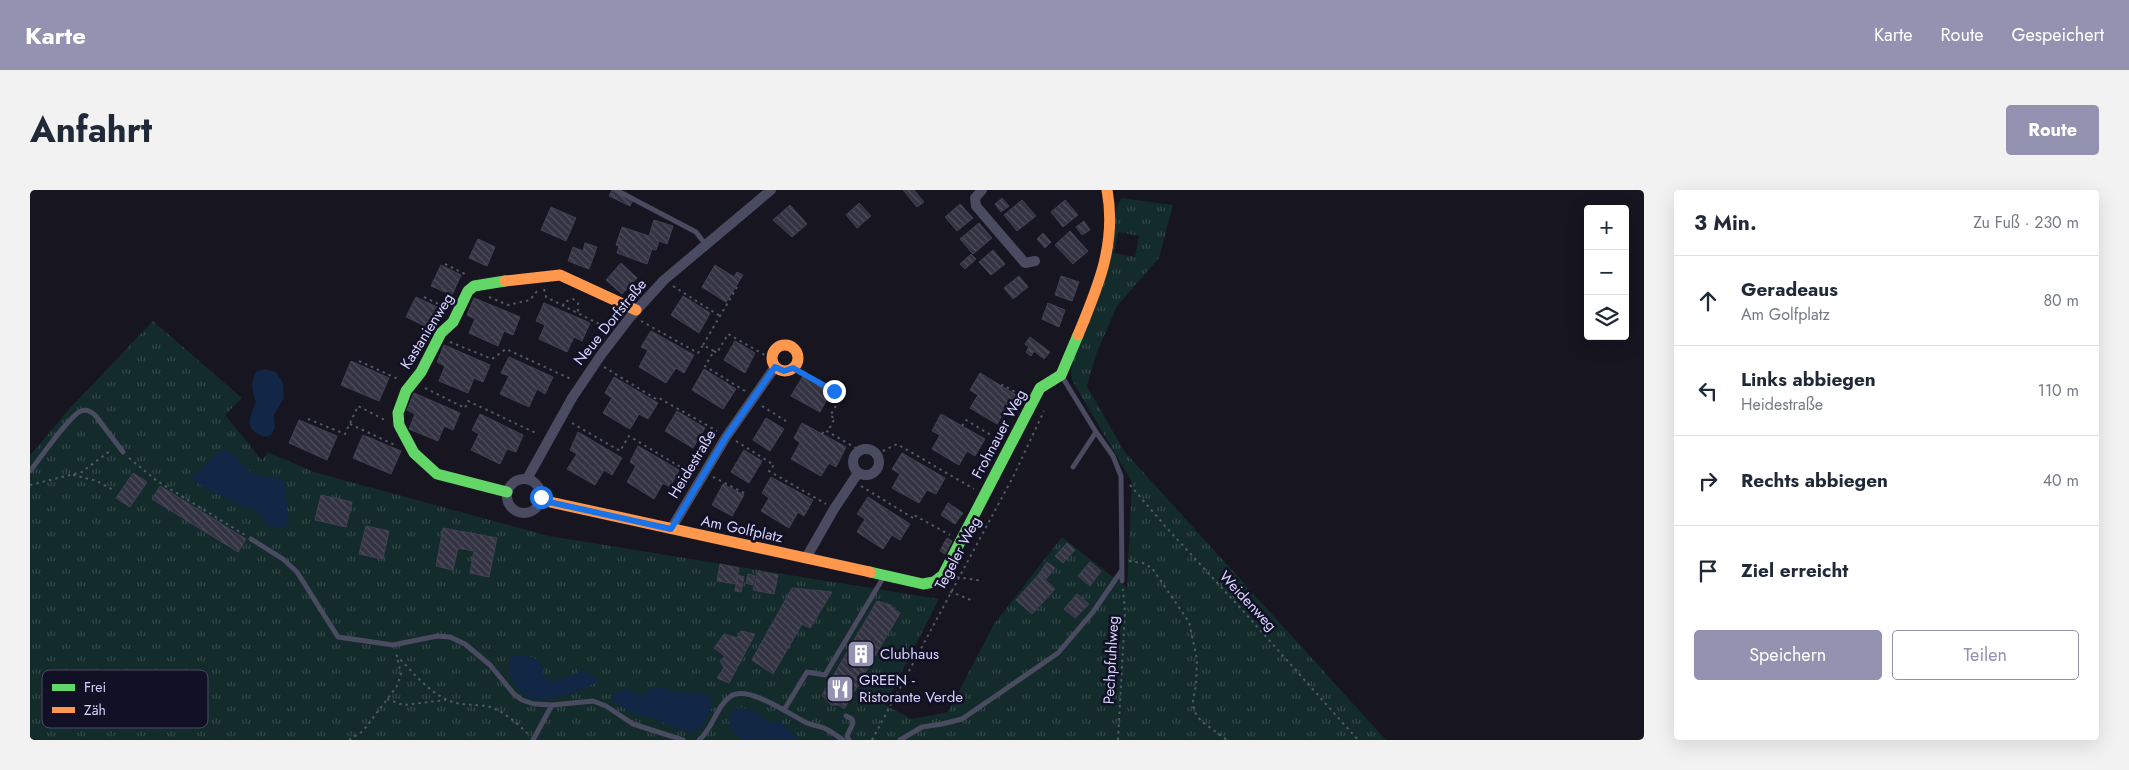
<!DOCTYPE html>
<html lang="de">
<meta charset="utf-8">
<style>
body{margin:0;font-family:Jost,sans-serif;background:#f2f2f3;color:#1f2937}
.controls{position:absolute;right:15px;top:15px;display:grid;overflow:hidden;border-radius:5px;box-shadow:0 5px 20px #0002}
.controls button{width:45px;height:45px;display:grid;place-items:center;padding:0;border:0;border-bottom:1px solid #e0e1e3;background:#fff;color:#1f2937;font:25px sans-serif}
.stop{position:absolute;width:15px;height:15px;margin:-11px;border:4px solid #1a73e8;border-radius:50%;background:#fff}
.stop.end{background:#1a73e8;border-color:#fff;box-shadow:0 1px 5px #0008}
.list{margin:0;padding:0;list-style:none}
h2{display:flex;justify-content:space-between;align-items:center;height:65px;margin:0;padding:0 20px;font-size:21px}
h2 small{font-size:16px;font-weight:400;color:#747a83}
.list li{display:grid;grid-template-columns:32px 1fr auto;gap:15px;align-items:center;box-sizing:border-box;height:90px;padding:0 20px;border-top:1px solid #e0e1e3}
.list b{display:block;font-size:19px;white-space:nowrap}
.list p{margin:0;font-size:16px;white-space:nowrap;color:#747a83}
.list em{font-size:16px;font-style:normal;color:#747a83}
.actions{display:flex;gap:10px;padding:15px 20px}
.actions a{flex:1;padding:11px 0;border:1px solid #9392b0;border-radius:5px;text-align:center;font-size:18px;color:#9392b0}
.actions .main{background:#9392b0;color:#fff}
.icon{flex:none;width:28px;height:28px;fill:none;stroke:currentColor;stroke-width:2;stroke-linecap:round;stroke-linejoin:round}
.map{position:relative;flex:none;width:1614px;height:550px;overflow:hidden;border-radius:5px}
header{display:flex;align-items:center;gap:30px;box-sizing:border-box;height:70px;padding:0 25px;background:#9392b0;color:#fff}
header strong{font-size:24px}
nav{display:flex;gap:28px;margin-inline-start:auto;font-size:18px}
.intro{display:flex;align-items:center;justify-content:space-between;box-sizing:border-box;height:120px;padding:0 30px}
h1{margin:0;font-size:35px}
.button{padding:12px 22px;border-radius:5px;background:#9392b0;color:#fff;font-size:18px;font-weight:700}
main{display:flex;gap:30px;padding:0 30px}
aside{flex:1;background:#fff;border-radius:5px;box-shadow:0 5px 20px #0002}
.map>svg:first-child{display:block}
</style>
<header>
<strong>Karte</strong>
<nav><a>Karte</a><a>Route</a><a>Gespeichert</a></nav>
</header>
<div class="intro"><h1>Anfahrt</h1><a class="button">Route</a></div>
<main>
<div class="map">
<svg width="1614" height="550" viewBox="0 0 1614 550">
<defs>
<pattern id="grass-tufts" width="24" height="20" patternUnits="userSpaceOnUse" patternTransform="scale(1.25)"><rect width="24" height="20" fill="#132b2a"/><path d="M3 7l-1-3M5 7V3M7 7l1-3M15 17l-1-3M17 17v-4M19 17l1-3" fill="none" stroke="#35494a"/></pattern>
<pattern id="building-back-hatch" width="6" height="6" patternUnits="userSpaceOnUse" patternTransform="scale(1.25)"><rect width="6" height="6" fill="#343342"/><path d="M-1 5l2 2M0 0l6 6M5-1l2 2" fill="none" stroke="#51505e"/></pattern>
</defs>
<rect width="100%" height="100%" fill="#161520"/>
<path fill="url(#grass-tufts)" fill-rule="evenodd" d="M1091,8L1143,15L1129,68L1087,116L1067,162L1057,196L1094,261L1356,550H0V266L39,219L123,131L212,208L195,225L232,270L238,262L284,282L519,346L909,409L855,515L882,529L918,522L964,434L1032,347L1097,398L1102,292L1043,192L1041,185L1042,173L1087,16ZM1088,42L1109,46L1105,67L1084,63Z"/>
<path fill="#112745" d="M234,179L246,182L253,193L254,208L244,225L245,237L241,245L236,247C213,241 219,228 226,212C222,200 220,194 226,182Z
M196,260C209,266 212,277 223,283C233,289 244,286 254,290L259,334L254,338L236,335C231,324 228,320 216,318L168,294L162,288L188,262Z
M486,465C502,466 512,467 514,485L522,492L545,484L551,479L571,491C547,500 504,525 485,495C479,486 478,478 480,469Z
M626,496L647,502L673,503L681,507L682,518L671,538L660,543L650,540L622,528L605,524L584,513L581,506C591,497 601,498 611,506Z
M710,517L727,522L737,532L750,531L770,550L712,549C701,539 696,537 702,521Z"/>
<path fill="url(#building-back-hatch)" stroke="#424054" d="M582,0L603,10L600,16L579,6Z
M873,0H884L894,12L887,17Z
M972,8L979,16L971,22L965,14Z
M992,10L1006,26L987,41L974,25Z
M1035,10L1048,25L1033,37L1021,22Z
M829,13L841,26L827,38L816,25Z
M930,14L943,28L927,41L915,27Z
M760,15L777,34L762,47L743,30Z
M521,17L546,28L536,51L511,40Z
M624,30L643,36L637,54L629,51L626,60L622,59L617,74L587,63L589,56L586,55L592,37L619,46Z
M1054,31L1060,40L1052,45L1046,37Z
M949,33L962,48L943,64L930,49Z
M1040,41L1058,61L1043,74L1025,55Z
M1013,43L1021,52L1015,58L1007,49Z
M448,49L465,57L457,76L439,68Z
M555,53L567,57L559,79L538,71L543,57L553,61Z
M963,60L975,74L961,85L949,72Z
M941,64L946,69L935,79L930,74Z
M591,73L607,88L592,104L576,90Z
M411,75L431,85L422,105L401,96Z
M685,75L704,87L707,82L713,85L696,112L672,97Z
M989,86L998,97L983,109L974,98Z
M1031,86L1049,92L1042,111L1025,105Z
M653,106L680,123L669,143L641,125Z
M386,107L407,117L397,137L376,127Z
M444,108L490,127L483,145L474,141L468,156L439,143L445,129L437,125Z
M514,113L560,133L552,151L544,147L537,162L509,149L515,135L506,131Z
M1018,113L1035,120L1029,137L1012,129Z
M621,141L664,165L654,183L646,178L636,193L609,177L618,160L611,157Z
M1000,147L1020,162L1014,169L1004,161L1001,166L996,162L999,157L995,154Z
M705,151L725,163L715,183L694,170Z
M414,155L460,175L453,192L444,188L438,203L409,191L415,176L407,172Z
M479,167L523,187L515,204L507,199L499,217L470,204L479,186L471,183Z
M321,171L359,188L349,211L311,195Z
M674,179L706,199L693,219L662,200Z
M950,183L993,209L983,226L975,221L967,234L940,218L948,205L940,200Z
M773,186L801,202L790,222L761,206Z
M584,187L628,213L618,229L609,224L600,239L573,223L582,208L575,203Z
M384,203L430,223L423,240L414,236L408,251L379,239L385,224L377,220Z
M647,221L675,238L663,258L635,241Z
M450,224L493,245L486,262L477,259L470,274L441,260L449,244L442,240Z
M911,224L955,249L945,266L937,261L929,275L902,259L910,245L902,241Z
M736,228L754,239L740,261L723,250Z
M269,230L307,246L297,270L259,253Z
M772,233L816,257L806,277L799,273L791,286L761,269L770,253L764,248Z
M548,242L592,268L582,285L574,280L565,295L537,279L547,264L540,260Z
M333,245L371,261L361,284L323,268Z
M608,256L649,280L640,297L633,293L624,309L597,292L606,276L600,272Z
M714,260L732,271L719,293L701,282Z
M872,263L915,288L906,304L897,300L889,313L862,298L870,284L862,279Z
M103,283L117,292L100,317L86,308Z
M741,287L783,310L774,326L768,322L759,338L731,321L739,308L732,303Z
M693,294L714,305L702,326L682,315Z
M130,296L216,349L208,362L122,309Z
M291,305L322,312L316,337L285,330Z
M838,307L880,334L870,350L862,345L853,359L827,342L835,329L827,324Z
M918,313L933,323L925,334L911,325Z
M336,336L359,341L353,369L329,364Z
M413,338L467,348L459,387L440,383L444,361L428,358L423,380L406,376Z
M917,348L922,351L915,364L910,361Z
M1037,353L1045,360L1033,373L1025,366Z
M1017,372L1025,378L1016,389L1009,384Z
M1060,372L1071,381L1060,396L1048,386Z
M690,374L709,378L706,394L687,391Z
M728,381L748,385L744,404L723,400Z
M718,384L725,386L723,395L716,393Z
M1009,384L1025,399L1002,424L986,410Z
M708,385L714,387L711,402L705,401Z
M762,398L802,402L780,438L772,434L743,484L722,470Z
M1047,404L1059,414L1045,428L1034,419Z
M847,411L861,415L865,420L870,423L814,519L809,515H801L792,505Z
M711,441L725,444L699,493L687,488L694,478L690,471L695,466L684,458L694,444L707,448Z"/>
<g fill="none" stroke-linecap="round" stroke-linejoin="round">
<path stroke="#4c5b67" stroke-width="2" stroke-dasharray="2.5 4" stroke-linecap="butt" d="M415,74L437,85
M643,96L690,126
M514,99L516,107L577,138
M394,107L417,118
M459,107L478,115L500,110L507,101
M533,116L534,112L543,109L548,113V123
M611,131L668,163L673,155L684,161L675,176L715,201
M420,152L462,169L476,159L541,189
M673,155L707,97
M684,161L687,163L698,144L738,167
M329,171L368,189
M574,177L626,209L629,208L687,241
M763,178L804,201L810,209L800,226L805,228L798,241
M971,196L973,195L992,206
M395,198L435,218L438,211L508,244
M732,216L759,233
M278,229L315,244L328,216L355,230
M542,233L590,261L599,246L662,284
M320,234L367,256
M932,236L936,230L969,250
M792,244L795,240L829,260
M706,251L744,275L739,281L796,314
M847,264L867,254L944,299
M99,268L127,291L215,345
M43,285L67,291L83,300
M683,287L716,304
M0,295L52,282L77,263L82,261
M1100,295L1135,336L1214,422L1328,550
M831,296L883,328L884,325L920,345
M1099,371L1113,373L1122,378L1159,432L1167,469L1166,495L1163,510L1164,521L1171,531L1197,550
M927,387L953,391
M914,399L941,410
M366,465C381,480 398,502 418,510C430,516 443,514 456,516C471,519 486,532 497,543
M357,509L373,515L416,510
M319,550L333,541L367,496L371,484L367,467
M842,550L984,285L1014,221
M1088,550L1095,422L1093,399"/>
<path stroke="#4a4b61" stroke-width="5" d="M586,0L666,42L676,55
M1031,185L1066,242L1043,277
M1066,242L1083,266L1091,286L1092,391
M0,281C9,270 40,225 51,221C57,219 60,221 65,225L93,262
M221,349L253,369L267,382L308,447L363,455L407,446L420,447L435,454L460,475L484,504L492,510L504,514L522,515L563,511L576,516L603,534L653,550
M754,520L777,482L795,485L853,388
M816,526L822,529L823,533L817,546L819,550
M503,550L522,515
M669,550C683,539 686,516 701,506C718,495 759,524 775,532C781,535 788,536 794,538C801,541 807,546 813,550
M870,550L892,537L912,534L932,529L1028,463L1063,422L1092,380"/>
<path stroke="#4a4b61" stroke-width="10" d="M952,0L945,8L946,16L995,73L1005,71
M823 272a13 13 0 1 1 26 0a13 13 0 1 1-26 0Z
M497,289L542,208L571,165L601,126L634,90L741,0
M477 306a17 17 0 1 1 34 0a17 17 0 1 1-34 0Z
M641,339L696,247L745,177
M776,368L804,319L828,283"/>
<path stroke="#63d668" stroke-width="11" d="M475,91L444,96L438,101L423,132L411,143L391,182L376,201L368,223L369,235L384,263L407,284L477,302
M840,382L893,394L904,392L913,385L1010,198L1031,185L1048,145"/>
<path stroke="#ff974d" stroke-width="11" d="M475,91L530,85L606,120
M1048,145C1068,97 1087,53 1077,0
M742 168a13 13 0 1 1 26 0a13 13 0 1 1-26 0Z
M511,310L840,382"/>
</g>
<g fill="none" stroke-linecap="round" stroke-linejoin="round">
<path stroke="#1a73e8" stroke-width="6" d="M511,307L510,310L641,339L696,247L745,177L754,181L763,178L804,201"/>
</g>
<defs>
<symbol id="building-square" viewBox="-11 -11 22 22"><rect x="-9" y="-9" width="18" height="18" rx="4" fill="#9392b0" stroke="#121025"/><path d="M-4-6H4V6H1V3H-1V6H-4ZM-2.5-4.3h1.7v1.8h-1.7ZM.8-4.3h1.7v1.8H.8ZM-2.5-1h1.7V.8h-1.7ZM.8-1h1.7V.8H.8Z" fill="#fff"/></symbol>
<symbol id="restaurant-square" viewBox="-11 -11 22 22"><rect x="-9" y="-9" width="18" height="18" rx="4" fill="#9392b0" stroke="#121025"/><path d="M-5-6h1v4h1v-4h1v4h1v-4h1v5L-1.5 .5V6h-2V.5L-5-1ZM5-6V6H3V1.5H1.5Q1.5-4 5-6Z" fill="#fff"/></symbol>
</defs>
<g fill-rule="evenodd">
<use href="#building-square" x="815" y="448" width="32" height="32"/>
<use href="#restaurant-square" x="794" y="483" width="32" height="32"/>
</g>
<g text-anchor="middle" stroke-width="5" stroke-linejoin="round" paint-order="stroke">
<g font-size="15" fill="#d7d5fe" stroke="#121025">
<text transform="translate(580 132) rotate(-51)" y="5">Neue Dorfstraße</text>
<text transform="translate(397 141) rotate(-58)" y="5">Kastanienweg</text>
<text transform="translate(969 244) rotate(-62)" y="5">Frohnauer Weg</text>
<text transform="translate(662 274) rotate(-59)" y="5">Heidestraße</text>
<text transform="translate(712 339) rotate(12)" y="5">Am Golfplatz</text>
<text transform="translate(928 363) rotate(-62)" y="5">Tegeler Weg</text>
<text transform="translate(1218 411) rotate(47)" y="5">Weidenweg</text>
<text transform="translate(1081 470) rotate(-87)" y="5">Pechpfuhlweg</text>
</g>
<g font-size="15" fill="#d7d5fe" stroke="#121025" text-anchor="start">
<text x="850" y="469">Clubhaus</text>
<text x="829" y="495">GREEN -<tspan x="829" dy="17">Ristorante Verde</tspan></text>
</g>
</g>
<rect x="12" y="480" width="166" height="58" rx="8" fill="#121025" stroke="#4d4b66" stroke-width="1"/>
<rect x="22" y="494" width="23" height="7" fill="#63d668"/>
<rect x="22" y="517" width="23" height="6" fill="#ff974d"/>
<g font-size="14" fill="#d7d5fe">
<text x="54" y="502">Frei</text>
<text x="54" y="525">Zäh</text>
</g>
</svg>
<div class="controls">
<button>+</button>
<button>−</button>
<button><svg class="icon" aria-label="layers" viewBox="0 0 24 24"><path d="M12 4l9 5-9 5-9-5zM3 14l9 5 9-5"/></svg></button>
</div>
<div class="stop" style="left:511px;top:307px"></div>
<div class="stop end" style="left:804px;top:201px"></div>
</div>
<aside>
<h2>3 Min.<small>Zu Fuß · 230 m</small></h2>
<ul class="list">
<li><svg class="icon" aria-label="ahead" viewBox="0 0 24 24"><path d="M12 20V5M6 11l6-6 6 6"/></svg><div><b>Geradeaus</b><p>Am Golfplatz</p></div><em>80 m</em></li>
<li><svg class="icon" aria-label="left" viewBox="0 0 24 24"><path d="M17 20v-9H6M10 6l-5 5 5 5"/></svg><div><b>Links abbiegen</b><p>Heidestraße</p></div><em>110 m</em></li>
<li><svg class="icon" aria-label="right" viewBox="0 0 24 24"><path d="M7 20v-9h11M14 6l5 5-5 5"/></svg><div><b>Rechts abbiegen</b></div><em>40 m</em></li>
<li><svg class="icon" aria-label="arrive" viewBox="0 0 24 24"><path d="M6 21V4h12l-3 4 3 4H6"/></svg><div><b>Ziel erreicht</b></div></li>
</ul>
<div class="actions"><a class="main">Speichern</a><a>Teilen</a></div>
</aside>
</main>
